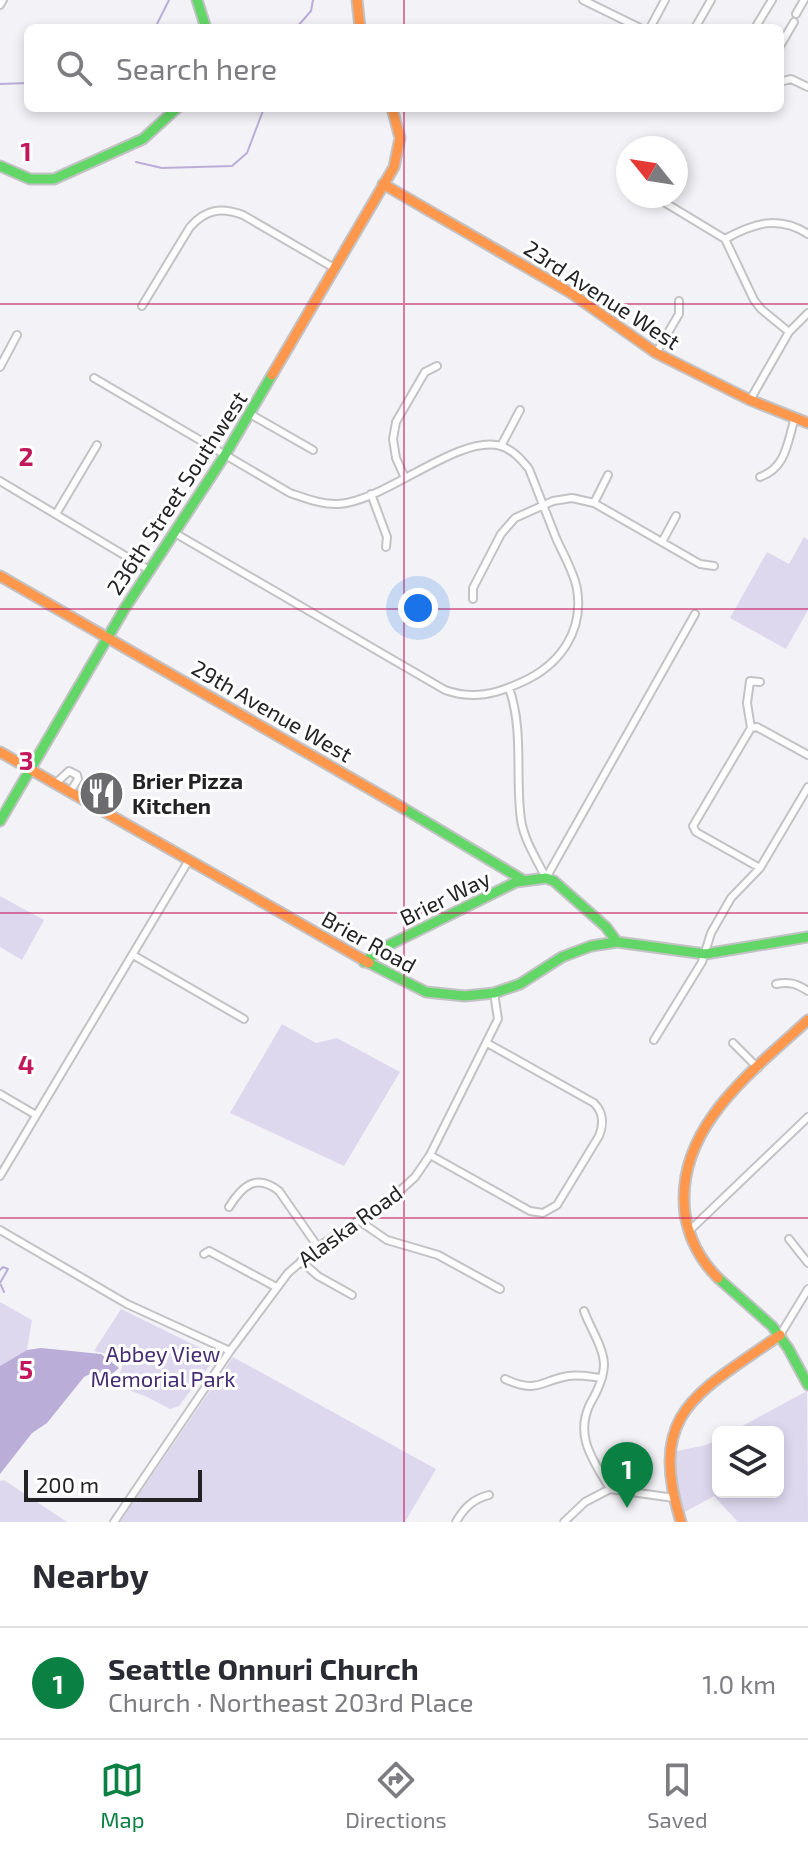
<!DOCTYPE html>
<meta charset="utf-8">
<style>
body{margin:0;font-family:"Exo 2",sans-serif;background:#f7f7f7;color:#2b2b33}
.controls{position:absolute;right:24px;bottom:24px;display:grid;overflow:hidden;border-radius:12px;box-shadow:0 4px 12px #0003}
.controls button{width:72px;height:72px;display:grid;place-items:center;padding:0;border:0;border-bottom:2px solid #e1e1e2;background:#fff;color:#2b2b33;font:40px sans-serif}
.compass{position:absolute;left:616px;top:136px;width:72px;height:72px;border-radius:50%;background:#fff;box-shadow:0 4px 12px #0003;rotate:300deg}
.scale{position:absolute;left:24px;bottom:20px;width:178px;box-sizing:border-box;padding-left:8px;border:4px solid #232224;border-top:0;font-size:22px;line-height:28px;white-space:nowrap;color:#232224;-webkit-text-stroke:6px #fff;paint-order:stroke}
.you{position:absolute;left:418px;top:608px;width:28px;height:28px;margin:-20px;border:6px solid #fff;border-radius:50%;background:#1a73e8;box-shadow:0 0 0 12px #1a73e833}
.badge{display:grid;place-items:center;width:52px;height:52px;border-radius:50%;background:#0b8043;color:#fff;font-size:26px;font-weight:700}
.pin{position:absolute;translate:-50% -66px;filter:drop-shadow(0 2px 4px #0008)}
.pin::after{content:'';position:absolute;top:42px;width:28px;height:24px;background:inherit;clip-path:polygon(0 0,100% 0,50% 100%)}
.list{margin:0;padding:0;list-style:none}
h2{display:flex;justify-content:space-between;align-items:center;height:104px;margin:0;padding:0 32px;font-size:34px}
h2 small{font-size:26px;font-weight:400;color:#7c7c81}
.list li{display:grid;grid-template-columns:52px 1fr auto;gap:24px;align-items:center;box-sizing:border-box;height:112px;padding:0 32px;border-top:2px solid #e1e1e2}
.list b{display:block;font-size:30px;white-space:nowrap}
.list p{margin:0;font-size:26px;white-space:nowrap;color:#7c7c81}
.list em{font-size:26px;font-style:normal;color:#7c7c81}
.icon{flex:none;width:44px;height:44px;fill:none;stroke:currentColor;stroke-width:2;stroke-linecap:round;stroke-linejoin:round}
.map{position:relative;flex:none;width:808px;height:1522px;overflow:hidden}
.search{position:absolute;background:#fff;box-shadow:0 4px 12px #0003;left:24px;right:24px;top:24px;height:88px;display:flex;align-items:center;gap:20px;box-sizing:border-box;padding:0 28px;border-radius:12px;color:#7c7c81;font-size:30px}
.sheet{height:216px;background:#fff}
nav{display:flex;justify-content:space-around;align-items:center;box-sizing:border-box;height:112px;border-top:2px solid #e1e1e2;background:#fff;font-size:22px;color:#7c7c81}
nav a{display:grid;justify-items:center;gap:4px}
nav .on{color:#0b8043}
.map>svg:first-child{display:block}
</style>
<div class="map">
<svg width="808" height="1522" viewBox="0 0 808 1522">
<rect width="100%" height="100%" fill="#f3f2f6"/>
<path fill="#ded8ef" d="M804,537L808,540V610L786,649L730,618L767,552L789,564Z
M0,896L44,920L22,960L0,947Z
M282,1024L316,1043L337,1038L400,1072L344,1166L230,1113Z
M0,1302L32,1320L27,1350L0,1366Z
M121,1309L217,1356L179,1406L170,1409L147,1397L116,1385L125,1358L94,1351Z
M233,1357L436,1469L405,1522H120Z
M807,1391L808,1522H738L714,1496L681,1514L672,1489V1452L706,1445L718,1439V1492H778V1432H731Z
M4,1480L67,1522H0V1481Z"/>
<path fill="#baaed9" d="M41,1348L101,1354L119,1368L112,1374H90L84,1377L47,1423L32,1433L0,1474V1366L27,1350Z"/>
<g fill="none" stroke-linecap="round" stroke-linejoin="round">
<path stroke="#baaed9" stroke-width="2" d="M155,28L169,0
M296,28L311,11L313,0
M0,84L28,83
M136,162L162,168L232,166L247,153L264,108
M0,1270L3,1267L8,1269L0,1283
M1,1285L4,1292"/>
<defs>
<path id="street" d="M583,0L640,28
M0,5L3,0
M796,14L804,0
M650,28L665,0
M695,28L711,0
M755,28L772,0
M780,46L794,22
M783,81L791,79L808,87
M654,196L725,239L754,300L761,309L789,332
M725,239C754,223 779,215 808,234
M142,306L190,227C206,209 221,207 243,215L334,268
M656,353L679,314V301
M0,367L17,335
M94,378L290,493C305,498 322,505 339,504C386,501 458,434 501,446C513,450 521,459 529,469C538,492 547,515 556,538C563,554 574,572 577,589C584,631 560,665 522,682C496,694 473,700 445,690L173,532
M750,400L789,332L808,313
M250,414L313,450
M501,446L520,410
M760,477C787,467 787,442 795,418
M405,478L396,458L393,439L396,422L425,372L437,366
M0,481L149,570
M371,494L387,537L386,547
M594,503L608,475
M56,514L97,445
M662,542L676,516
M473,599V588L501,534L515,518L553,501L572,498L594,503L700,564L714,566
M509,688C524,730 515,777 521,820C524,840 537,860 546,878
M751,728L693,826L696,832L760,868
M751,728L757,727L808,755
M751,728L747,703L750,681L760,682
M55,784L69,771L77,775L78,779L70,792
M546,878L695,614
M133,955L244,1019
M776,984C790,981 797,984 808,991
M654,1040L702,962L711,933L731,898L760,868L808,787
M733,1043L758,1068
M0,1094L36,1115
M430,1155L530,1211L543,1213L557,1205L599,1136C604,1124 603,1112 594,1103L487,1043
M0,1176L189,860
M229,1207C242,1186 256,1173 279,1191L318,1247
M358,1220L387,1240L438,1255L500,1289
M0,1230L127,1304L230,1351
M688,1232L808,1117
M789,1239L808,1263
M204,1254L209,1251L276,1287
M301,1261L318,1276L352,1295
M584,1311C590,1328 603,1346 604,1364C604,1378 597,1392 590,1404C574,1437 594,1461 610,1489
M780,1335L808,1289
M505,1379C537,1394 540,1381 568,1376C579,1374 591,1377 602,1378
M114,1522L230,1351L288,1273L318,1247L392,1198L415,1177L430,1155L498,1019L494,993
M456,1522C464,1508 473,1499 489,1495
M564,1522L585,1502L610,1489L674,1498"/>
<path id="fast" d="M197,0L206,28
M0,166L30,179H54L143,139L177,108
M403,808L523,880
M0,821L125,608L225,455L272,375
M364,962L385,947L516,882L546,878L554,881L606,927L617,942
M369,963L426,992L465,996L494,993L520,984L562,957L591,946L617,942L705,954L808,937
M718,1278L772,1326L788,1348L808,1385"/>
<path id="slow" d="M357,0L360,28
M383,184L571,293L656,353L750,400L808,423
M272,375L394,167L400,138L392,108
M0,576L403,808
M0,752L369,963
M718,1278C700,1260 689,1239 685,1214C674,1128 753,1071 808,1020
M681,1522C646,1410 699,1393 780,1335"/>
</defs>
<use href="#street" stroke="#c3c2c5" stroke-width="10"/>
<use href="#fast" stroke="#c3c2c5" stroke-width="13"/>
<use href="#slow" stroke="#c3c2c5" stroke-width="13"/>
<use href="#street" stroke="#fdfdfe" stroke-width="6"/>
<use href="#fast" stroke="#63d668" stroke-width="9"/>
<use href="#slow" stroke="#ff974d" stroke-width="9"/>
</g>
<path fill="none" stroke="#c2185b" stroke-width="2" stroke-opacity="0.55" d="M404,0V28M404,108V1522M0,304H808M0,609H808M0,913H808M0,1218H808"/>
<defs>
<symbol id="restaurant-disc" viewBox="-11 -11 22 22"><circle r="9.5" fill="#6c6b6e" stroke="#fff"/><path d="M-5-6h1v4h1v-4h1v4h1v-4h1v5L-1.5 .5V6h-2V.5L-5-1ZM5-6V6H3V1.5H1.5Q1.5-4 5-6Z" fill="#fff"/></symbol>
</defs>
<g fill-rule="evenodd">
<use href="#restaurant-disc" x="76" y="768" width="51" height="51"/>
</g>
<g text-anchor="middle" stroke-width="6" stroke-linejoin="round" paint-order="stroke">
<g font-size="22" fill="#232224" stroke="#fff">
<text transform="translate(602 295) rotate(33)" y="8">23rd Avenue West</text>
<text transform="translate(177 493) rotate(-57)" y="8">236th Street Southwest</text>
<text transform="translate(272 711) rotate(30)" y="8">29th Avenue West</text>
<text transform="translate(445 898) rotate(-26)" y="8">Brier Way</text>
<text transform="translate(369 942) rotate(29)" y="8">Brier Road</text>
<text transform="translate(350 1226) rotate(-36)" y="8">Alaska Road</text>
</g>
<g font-size="22" font-weight="bold" fill="#232224" stroke="#fff" text-anchor="start">
<text x="132" y="789">Brier Pizza<tspan x="132" dy="25">Kitchen</tspan></text>
</g>
<g font-size="22" fill="#462e75" stroke="#fff">
<text x="163" y="1362">Abbey View<tspan x="163" dy="25">Memorial Park</tspan></text>
</g>
</g>
<g font-size="26" text-anchor="middle" font-weight="bold" fill="#c2185b" stroke="#fff" stroke-width="6" stroke-linejoin="round" paint-order="stroke">
<text x="26" y="161">1</text>
<text x="26" y="466">2</text>
<text x="26" y="770">3</text>
<text x="26" y="1074">4</text>
<text x="26" y="1379">5</text>
</g>
</svg>
<div class="controls">
<button><svg class="icon" aria-label="layers" viewBox="0 0 24 24"><path d="M12 4l9 5-9 5-9-5zM3 14l9 5 9-5"/></svg></button>
</div>
<svg class="compass" viewBox="-18 -18 36 36"><path d="M0-13l5 13h-10z" fill="#e53935"/><path d="M0 13l5-13h-10z" fill="#7c7c81"/></svg>
<div class="scale">200 m</div>
<div class="you"></div>
<div class="pin badge" style="left:627px;top:1508px">1</div>
<div class="search"><svg class="icon" aria-label="search" viewBox="0 0 24 24"><circle cx="10" cy="10" r="6"/><path d="M15 15l6 6"/></svg>Search here</div>
</div>
<section class="sheet">
<h2>Nearby<small></small></h2>
<ul class="list">
<li><span class="badge">1</span><div><b>Seattle Onnuri Church</b><p>Church · Northeast 203rd Place</p></div><em>1.0 km</em></li>
</ul>
</section>
<nav>
<a class="on"><svg class="icon" aria-label="map" viewBox="0 0 24 24"><path d="M3 6l6-2 6 2 6-2v14l-6 2-6-2-6 2zM9 4v14M15 6v14"/></svg>Map</a>
<a><svg class="icon" aria-label="directions" viewBox="0 0 24 24"><path d="M12 3l9 9-9 9-9-9zM9 14v-3h6M13 9l2 2-2 2"/></svg>Directions</a>
<a><svg class="icon" aria-label="saved" viewBox="0 0 24 24"><path d="M7 4h10v16l-5-4-5 4z"/></svg>Saved</a>
</nav>
